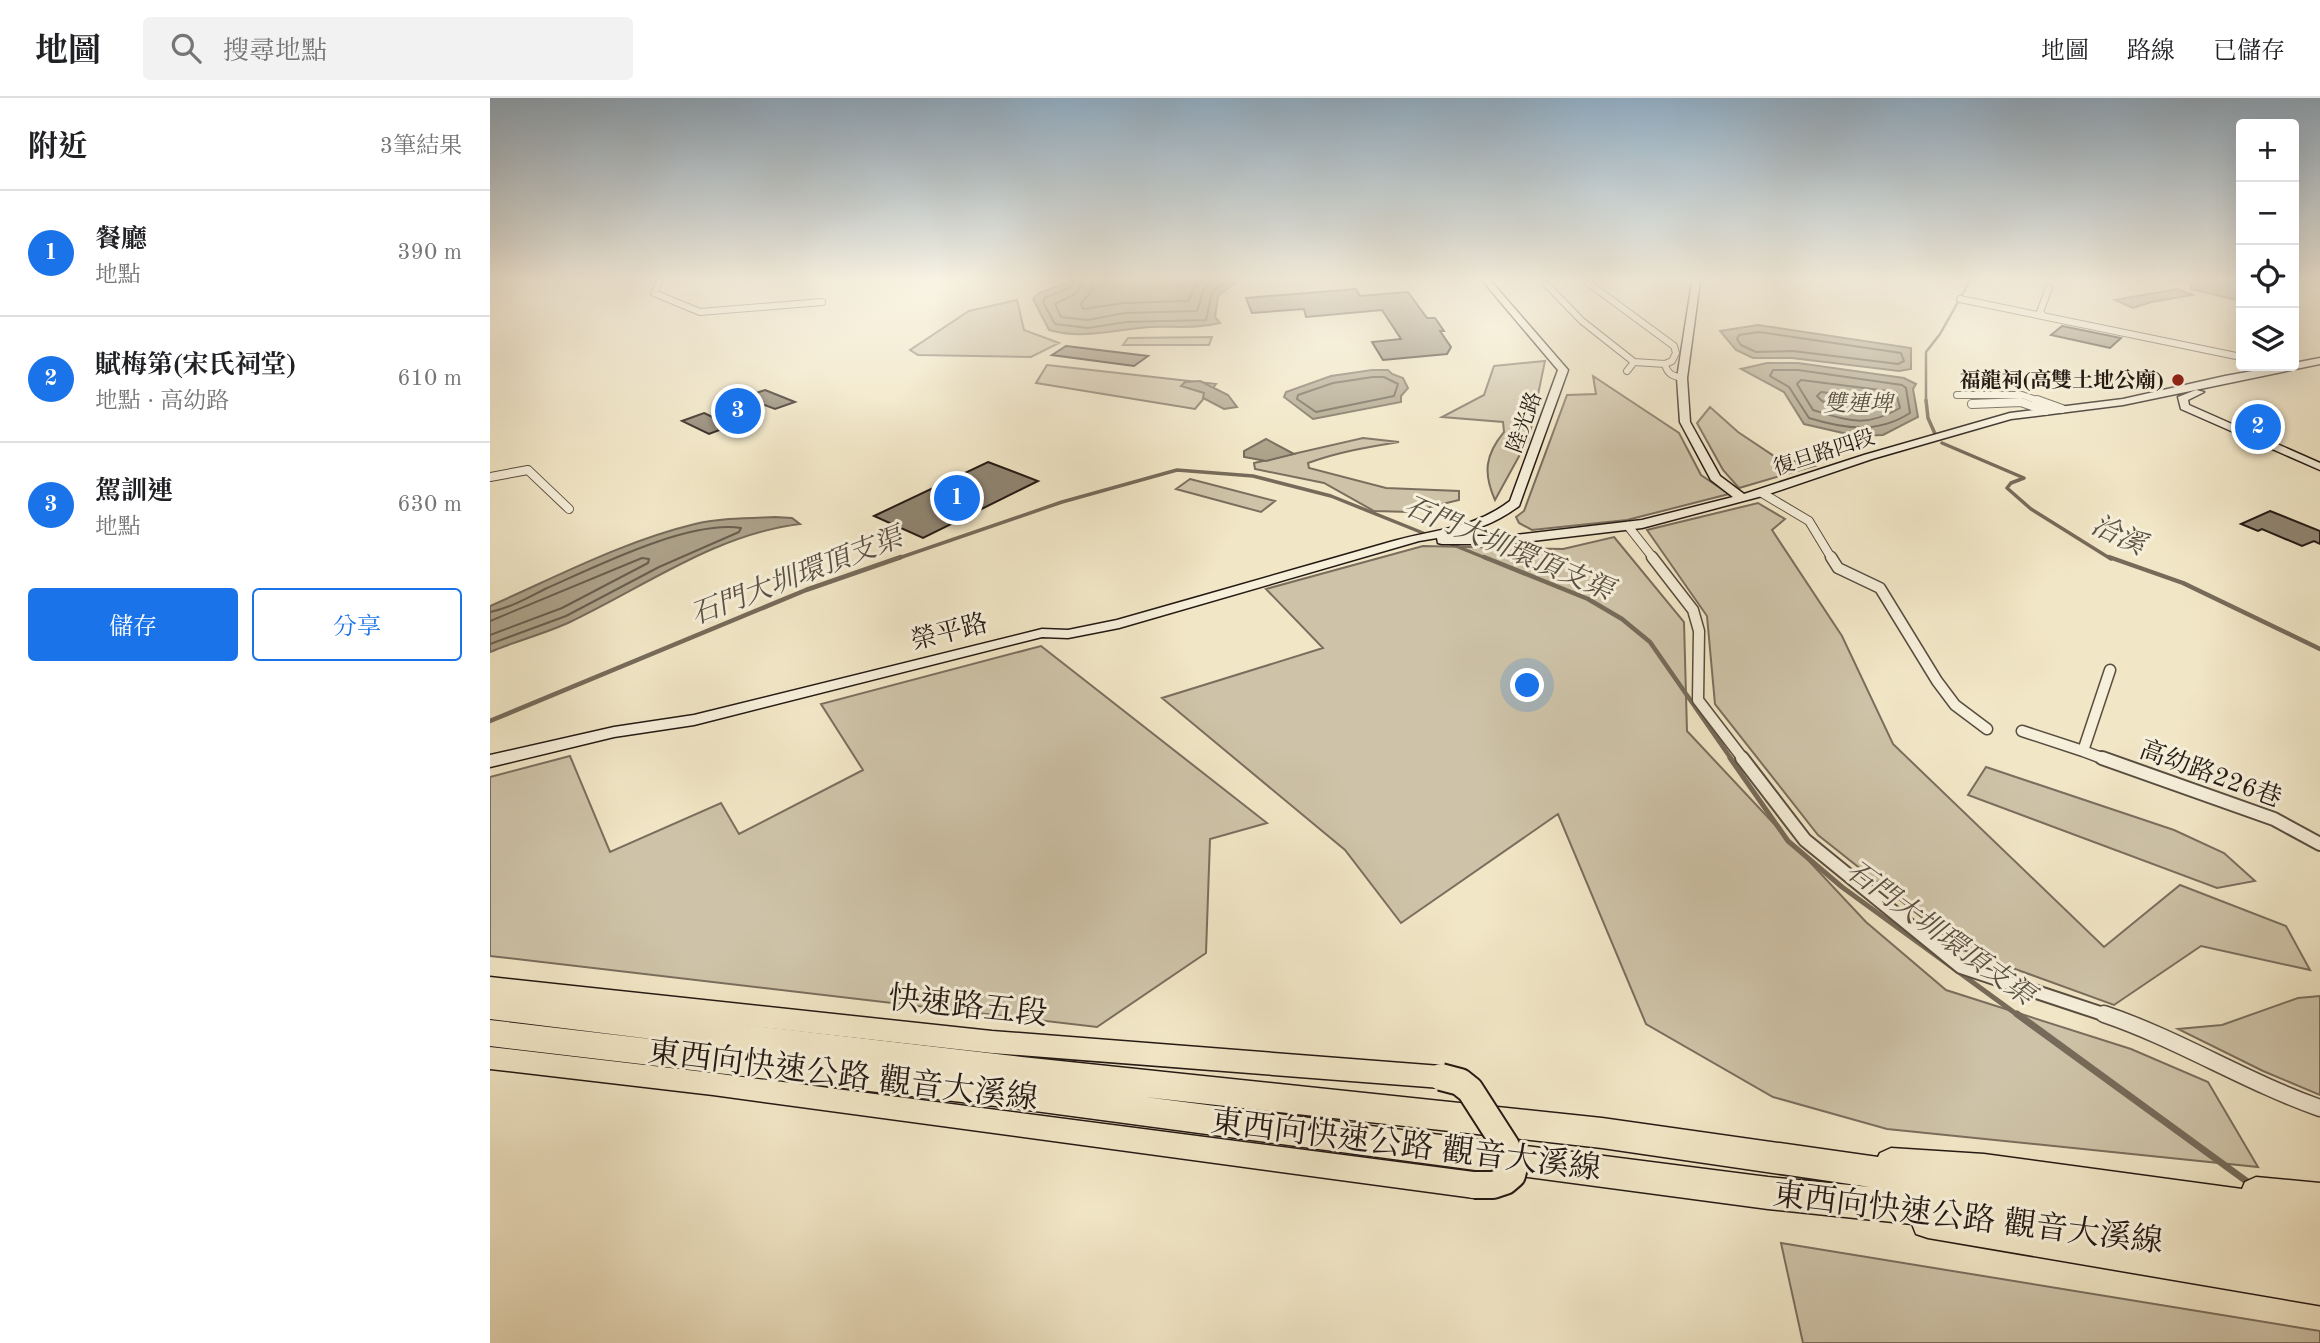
<!DOCTYPE html>
<html lang="zh-TW">
<meta charset="utf-8">
<style>
body{margin:0;font-family:"Old Standard TT","Noto Serif TC",serif;background:#f2f2f2;color:#202124}
.controls{position:absolute;right:21px;top:21px;display:grid;overflow:hidden;border-radius:7px;box-shadow:0 7px 28px #0002}
.controls button{width:63px;height:63px;display:grid;place-items:center;padding:0;border:0;border-bottom:2px solid #e0e0e0;background:#fff;color:#202124;font:35px sans-serif}
.you{position:absolute;left:1038px;top:588px;width:24px;height:24px;margin:-18px;border:5px solid #fff;border-radius:50%;background:#1a73e8;box-shadow:0 0 0 10px #1a73e833}
.badge{display:grid;place-items:center;width:46px;height:46px;border-radius:50%;background:#1a73e8;color:#fff;font-size:23px;font-weight:700}
.pin{position:absolute;translate:-50% -50%;border:4px solid #fff;box-shadow:0 2px 7px #0006}
.list{margin:0;padding:0;list-style:none}
h2{display:flex;justify-content:space-between;align-items:center;height:91px;margin:0;padding:0 28px;font-size:30px}
h2 small{font-size:23px;font-weight:400;color:#757577}
.list li{display:grid;grid-template-columns:46px 1fr auto;gap:21px;align-items:center;box-sizing:border-box;height:126px;padding:0 28px;border-top:2px solid #e0e0e0}
.list b{display:block;font-size:26px;white-space:nowrap}
.list p{margin:0;font-size:23px;white-space:nowrap;color:#757577}
.list em{font-size:23px;font-style:normal;color:#757577}
.actions{display:flex;gap:14px;padding:21px 28px}
.actions a{flex:1;padding:16px 0;border:2px solid #1a73e8;border-radius:7px;text-align:center;font-size:24px;color:#1a73e8}
.actions .main{background:#1a73e8;color:#fff}
.icon{flex:none;width:38px;height:38px;fill:none;stroke:currentColor;stroke-width:2;stroke-linecap:round;stroke-linejoin:round}
.map{position:relative;flex:none;width:1830px;height:1245px;overflow:hidden}
header{display:flex;align-items:center;gap:42px;box-sizing:border-box;height:98px;padding:0 35px;background:#fff;border-bottom:2px solid #e0e0e0}
header strong{font-size:33px}
nav{display:flex;gap:38px;margin-inline-start:auto;font-size:24px}
.search{width:490px;height:63px;background:#f2f2f2;display:flex;align-items:center;gap:18px;box-sizing:border-box;padding:0 24px;border-radius:7px;color:#757577;font-size:26px}
main{display:flex}
aside{flex:1;background:#fff}
.map>svg:first-child{display:block}
</style>
<header>
<strong>地圖</strong>
<div class="search"><svg class="icon" aria-label="search" viewBox="0 0 24 24"><circle cx="10" cy="10" r="6"/><path d="M15 15l6 6"/></svg>搜尋地點</div>
<nav><a>地圖</a><a>路線</a><a>已儲存</a></nav>
</header>
<main>
<aside>
<h2>附近<small>3筆結果</small></h2>
<ul class="list">
<li><span class="badge">1</span><div><b>餐廳</b><p>地點</p></div><em>390 m</em></li>
<li><span class="badge">2</span><div><b>賦梅第(宋氏祠堂)</b><p>地點 · 高幼路</p></div><em>610 m</em></li>
<li><span class="badge">3</span><div><b>駕訓連</b><p>地點</p></div><em>630 m</em></li>
</ul>
<div class="actions"><a class="main">儲存</a><a>分享</a></div>
</aside>
<div class="map">
<svg width="1830" height="1245" viewBox="0 0 1830 1245">
<rect width="100%" height="100%" fill="#f1e6c6"/>
<filter id="stains"><feTurbulence type="fractalNoise" baseFrequency=".00286" numOctaves="4"/><feColorMatrix values="0 0 0 0 .2 0 0 0 0 .09 0 0 0 0 .02 0 0 0 .5 -.17"/></filter>
<radialGradient id="worn" r=".72"><stop offset=".6" stop-color="#630" stop-opacity="0"/><stop offset="1" stop-color="#630" stop-opacity=".3"/></radialGradient>
<path fill="#cec3a8" stroke="#7a6e5e" stroke-width="2" d="M527,202L534,232L569,245L541,259L428,257L420,252L479,213Z
M722,239L719,247H633L638,240Z
M1055,263L1039,340L1005,402C993,375 995,357 1014,334L1013,324L952,319L994,297L1004,268Z
M557,267L726,286L705,311L546,285Z
M1103,278L1189,335L1211,377L1239,396L1137,422L1042,432L1029,425L1026,419L1034,413L1077,297L1106,296Z
M1220,309L1248,334L1284,358L1324,368L1249,390L1233,372L1207,325Z
M873,340L909,344C878,349 848,354 818,365L819,370L896,390L969,393V402L920,414L884,413L834,385L765,371L764,365Z
M700,381L785,403L771,414L686,391Z
M1268,405L1295,421L1282,432L1352,538L1403,646L1614,849L1690,787L1796,828L1820,872L1711,848L1624,907L1473,852L1328,737L1225,606L1217,518L1157,432Z
M1124,439L1194,524L1197,633L1376,824L1456,892L1641,951L1718,984L1768,1069L1397,1031L1283,999L1156,926L1068,716L911,825L855,752L672,600L833,550L776,491L933,448L1073,451Z
M551,548L777,725L720,741L716,855L607,929L0,858V679L80,658L120,754L231,705L249,736L373,672L331,606Z
M1496,669L1684,732L1734,755L1765,783L1727,790L1478,697Z
M1830,898V997L1773,973L1688,931L1732,927L1808,900Z
M1291,1145L1830,1233V1245H1313Z"/>
<path fill="#aca189" stroke="#766b5a" stroke-width="2" d="M586,181H750L728,198L725,219L730,225C707,231 684,228 660,229C626,231 593,242 559,232L543,201L549,195Z
M1706,181H1751V203L1701,191V185Z
M1687,191L1703,197L1661,204L1643,210L1625,202Z
M1268,227L1421,250V271L1409,273L1302,260H1263L1246,252L1230,233Z
M1277,265H1308L1414,280L1426,286L1423,291L1428,319L1393,337L1366,338L1314,326L1294,294L1251,271Z
M882,272H898L902,276L913,280L918,290L911,298V304L823,321L794,299L796,294L841,278Z
M710,283L738,297L747,309L734,311L713,300L714,295L691,288L695,284Z
M776,341L804,356L776,363L754,359V353Z
M285,419L302,420L310,426C226,436 154,489 80,524C54,536 26,543 0,554V508C66,479 134,443 205,426C231,420 259,420 285,419Z"/>
<g fill="none" stroke-linecap="round" stroke-linejoin="round">
<path stroke="#685e4e" stroke-width="2" d="M584,181L581,189L555,200L553,204L565,226L598,230L636,224L716,222L722,195L737,181
M593,181L587,195L565,206L571,219L598,222L635,215L707,213L714,191L724,181
M603,181L601,194L591,206L593,211L634,205L698,203L709,181
M1269,234L1411,255L1414,263L1408,266L1303,253L1266,254L1251,247L1247,241L1249,237Z
M1283,272H1308L1412,287L1416,290L1420,315C1387,336 1355,331 1319,320L1299,289L1280,278Z
M883,279H894L908,286L904,298L826,314L807,301L808,297L843,285Z
M1311,282L1406,294L1410,310C1375,330 1360,323 1323,312L1307,286Z
M1331,294L1392,302L1394,306C1377,316 1340,314 1327,298Z
M0,514C20,510 37,500 55,491C105,469 198,422 251,430L249,434L169,469L76,518L0,546
M0,523L152,460L159,461L158,465L72,510L0,537"/>
<path stroke="#766b5a" stroke-width="2.5" d="M1436,304V254L1450,236L1481,181"/>
<path stroke="#766b5a" stroke-width="3.5" d="M1436,302L1438,320L1446,338
M1452,345L1534,380L1521,385L1517,390L1541,411L1621,461
M956,444L998,461
M406,461L572,404L687,372L763,378L841,398L938,437"/>
<path stroke="#766b5a" stroke-width="4.5" d="M994,459L1098,501L1132,521L1160,544L1242,662
M1619,459L1693,485L1830,551
M0,623L316,492L411,459"/>
<path stroke="#766b5a" stroke-width="5" d="M1240,660L1298,743L1352,789L1529,918"/>
<path stroke="#766b5a" stroke-width="7" d="M1527,916L1759,1085"/>
</g>
<path fill="#8f8471" stroke="#251a14" stroke-width="2" d="M866,191L870,198L918,194L937,220H945L954,233H950L961,249L957,256L893,262L882,244L911,241L892,212L816,219L814,211L762,215L756,200Z
M1572,228L1631,240L1620,250L1561,237Z
M576,248L658,258L644,268L562,257Z
M275,292L305,304L285,311L254,299Z
M214,315L233,324L240,328L219,336L192,323Z
M498,364L548,383L433,440L384,418Z
M1780,413L1830,433V446L1824,443L1812,448L1772,431L1768,433L1751,426Z"/>
<g fill="none" stroke-linecap="round" stroke-linejoin="round">
<defs>
<path id="street-far4" d="M171,181L164,195L210,214L332,204
M1093,181L1184,248L1186,255L1182,263L1175,266C1177,276 1183,278 1192,280
M1056,186L1092,223L1144,264
M1470,201L1751,259
M1553,217L1550,214L1559,190
M1137,273L1144,264L1175,266
M1467,297H1532L1552,304
M1528,304H1531"/>
<path id="street-far3" d="M1547,302L1572,311
M1482,306L1531,304L1556,313
M0,379L38,372L79,411
M1272,395L1319,423L1342,461
M1138,428L1164,461"/>
<path id="street-far2" d="M1162,459L1203,512L1209,533L1208,602L1254,662
M1341,459L1348,470L1390,490L1447,583L1465,607L1497,631
M1532,633L1593,653L1620,572
M1593,653L1617,662"/>
<path id="street-far1" d="M1252,660L1315,742L1471,869L1619,918
M1612,660L1784,721L1830,746"/>
<path id="street" d="M1614,916C1688,941 1756,984 1830,1010"/>
<path id="secondary" d="M991,181H999L1078,272L1029,408C1006,425 984,433 957,438H1017L1152,422L1243,399L1221,382L1190,324L1187,280L1202,184L1199,181L1210,183L1197,280L1200,324L1230,378L1254,396L1374,357L1520,315L1633,301L1735,278L1790,268H1804V265L1830,260V266L1633,307L1521,321L1382,361L1276,397L1152,430L1017,446H952L948,445L947,440L929,443L629,530L578,540L552,539L204,627L124,639L0,669V657L124,629L204,617L552,531L578,532L627,522C718,496 809,470 900,444C944,431 982,432 1020,403L1068,272Z
M1706,292L1714,294L1698,302L1699,307L1830,365V372L1691,311L1688,299Z"/>
<path id="primary" d="M0,879L502,933L951,968L960,971L963,979L960,987L951,990L502,955L0,899Z
M0,949L223,975L984,1074L993,1078L997,1087L993,1096L984,1100L223,997L0,971Z"/>
<path id="highway" d="M0,897L532,959L1112,1020L1388,1059L1390,1055L1401,1050L1494,1056L1752,1091L1755,1084L1766,1079L1830,1085V1207L1438,1140L1426,1136L1422,1126L1278,1111L522,1010L0,948V922L194,945L0,921ZM655,999L1112,1050L1380,1089L1278,1079Z"/>
</defs>
<use href="#street-far4" stroke="#584d40" stroke-width="8"/>
<use href="#street-far3" stroke="#584d40" stroke-width="10"/>
<use href="#street-far2" stroke="#584d40" stroke-width="13"/>
<use href="#street-far1" stroke="#584d40" stroke-width="16"/>
<use href="#street" stroke="#584d40" stroke-width="19"/>
<use href="#secondary" stroke="#251a14" stroke-width="3"/>
<use href="#primary" stroke="#251a14" stroke-width="3"/>
<use href="#highway" stroke="#251a14" stroke-width="3"/>
<use href="#street-far4" stroke="#f6efda" stroke-width="6"/>
<use href="#street-far3" stroke="#f6efda" stroke-width="8"/>
<use href="#street-far2" stroke="#f6efda" stroke-width="10"/>
<use href="#street-far1" stroke="#f6efda" stroke-width="12"/>
<use href="#street" stroke="#f6efda" stroke-width="16"/>
<use href="#secondary" fill="#f6efda" fill-rule="evenodd"/>
<use href="#primary" fill="#f1e6c6" fill-rule="evenodd"/>
<use href="#highway" fill="#f1e6c6" fill-rule="evenodd"/>
<defs>
<path id="primary-bridge" d="M951,979L970,984L980,992L1016,1048L1024,1069L1022,1077L1015,1083L1003,1087H984"/>
</defs>
<use href="#primary-bridge" stroke="#251a14" stroke-width="30" stroke-linecap="butt"/>
<use href="#primary-bridge" stroke="#f1e6c6" stroke-width="26"/>
</g>
<linearGradient id="sky" x2="0" y2="1"><stop stop-color="#90acc2"/><stop offset="0.51" stop-color="#f9f4e5"/><stop offset="1" stop-color="#f9f4e5" stop-opacity="0"/></linearGradient>
<rect width="1830" height="355" fill="url(#sky)"/>
<circle fill="#8f2418" stroke="#f6efda" stroke-width="2.5" cx="1688" cy="282" r="7"/>
<g text-anchor="middle" stroke-width="6" stroke-linejoin="round" paint-order="stroke">
<g font-size="21" font-weight="bold" fill="#251a14" stroke="#f6efda" text-anchor="end">
<text x="1674" y="289">福龍祠(高雙土地公廟)</text>
</g>
<g font-size="21" fill="#251a14" stroke="#f6efda">
<text transform="translate(1034 324) rotate(-70)" y="7">陸光路</text>
<text transform="translate(1334 354) rotate(-18)" y="7">復旦路四段</text>
</g>
<g font-size="23" font-style="italic" fill="#5b5043" stroke="#f6efda">
<text x="1368" y="313">雙連埤</text>
</g>
<g font-size="26" fill="#251a14" stroke="#f6efda">
<text transform="translate(459 533) rotate(-14)" y="9">榮平路</text>
<text transform="translate(1721 675) rotate(20)" y="9">高幼路226巷</text>
</g>
<g font-size="28" font-style="italic" fill="#5b5043" stroke="#f6efda">
<text transform="translate(1629 436) rotate(25)" y="10">洽溪</text>
<text transform="translate(1019 449) rotate(23)" y="10">石門大圳環頂支渠</text>
<text transform="translate(306 477) rotate(-21)" y="10">石門大圳環頂支渠</text>
<text transform="translate(1451 834) rotate(36)" y="10">石門大圳環頂支渠</text>
</g>
<g font-size="32" fill="#251a14" stroke="#f6efda">
<text transform="translate(478 907) rotate(6)" y="11">快速路五段</text>
<text transform="translate(353 976) rotate(7)" y="11">東西向快速公路 觀音大溪線</text>
<text transform="translate(916 1046) rotate(7)" y="11">東西向快速公路 觀音大溪線</text>
<text transform="translate(1478 1119) rotate(7)" y="11">東西向快速公路 觀音大溪線</text>
</g>
</g>
<rect width="100%" height="100%" filter="url(#stains)"/>
<rect width="100%" height="100%" fill="url(#worn)"/>
</svg>
<div class="controls">
<button>+</button>
<button>−</button>
<button><svg class="icon" aria-label="locate" viewBox="0 0 24 24"><circle cx="12" cy="12" r="6"/><path d="M12 2v4M12 18v4M2 12h4M18 12h4"/></svg></button>
<button><svg class="icon" aria-label="layers" viewBox="0 0 24 24"><path d="M12 4l9 5-9 5-9-5zM3 14l9 5 9-5"/></svg></button>
</div>
<div class="you"></div>
<div class="pin badge" style="left:467px;top:400px">1</div>
<div class="pin badge" style="left:1768px;top:329px">2</div>
<div class="pin badge" style="left:248px;top:313px">3</div>
</div>
</main>
